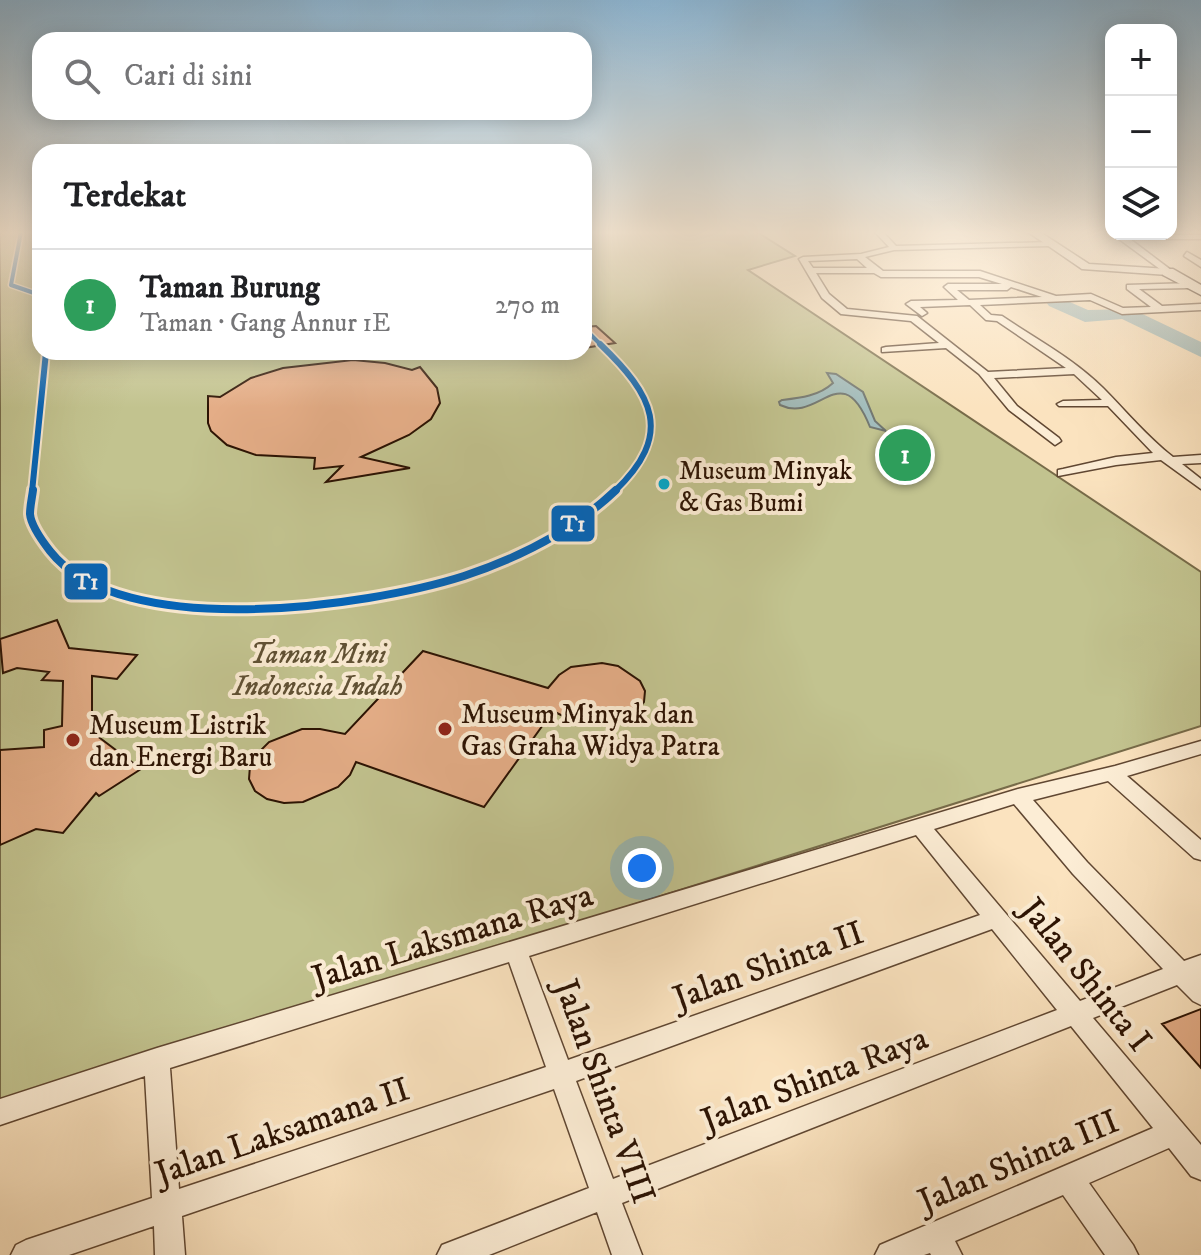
<!DOCTYPE html>
<html lang="id">
<meta charset="utf-8">
<style>
body{margin:0;font-family:"IM FELL DW Pica",serif;background:#f2f2f2;color:#202124}
.controls{position:absolute;right:24px;top:24px;display:grid;overflow:hidden;border-radius:16px;box-shadow:0 4px 20px #0003}
.controls button{width:72px;height:72px;display:grid;place-items:center;padding:0;border:0;border-bottom:2px solid #e0e0e0;background:#fff;color:#202124;font:40px sans-serif}
.you{position:absolute;left:642px;top:868px;width:28px;height:28px;margin:-20px;border:6px solid #fff;border-radius:50%;background:#1a73e8;box-shadow:0 0 0 12px #1a73e833}
.badge{display:grid;place-items:center;width:52px;height:52px;border-radius:50%;background:#2563eb;color:#fff;font-size:26px;font-weight:700}
.pin{position:absolute;translate:-50% -50%;border:4px solid #fff;box-shadow:0 2px 8px #0006}
.list{margin:0;padding:0;list-style:none}
h2{display:flex;justify-content:space-between;align-items:center;height:104px;margin:0;padding:0 32px;font-size:34px}
h2 small{font-size:26px;font-weight:400;color:#757577}
.list li{display:grid;grid-template-columns:52px 1fr auto;gap:24px;align-items:center;box-sizing:border-box;height:112px;padding:0 32px;border-top:2px solid #e0e0e0}
.list b{display:block;font-size:30px;white-space:nowrap}
.list p{margin:0;font-size:26px;white-space:nowrap;color:#757577}
.list em{font-size:26px;font-style:normal;color:#757577}
.icon{flex:none;width:44px;height:44px;fill:none;stroke:currentColor;stroke-width:2;stroke-linecap:round;stroke-linejoin:round}
.map{position:relative;flex:none;width:1201px;height:1255px;overflow:hidden}
.search{position:absolute;background:#fff;box-shadow:0 4px 20px #0003;left:32px;top:32px;width:560px;height:88px;display:flex;align-items:center;gap:20px;box-sizing:border-box;padding:0 28px;border-radius:24px;color:#757577;font-size:30px}
.panel{position:absolute;background:#fff;box-shadow:0 4px 20px #0003;left:32px;top:144px;width:560px;height:216px;border-radius:24px}
.map>svg:first-child{display:block}
</style>
<div class="map">
<svg width="1201" height="1255" viewBox="0 0 1201 1255">
<rect width="100%" height="100%" fill="#fbe3bf"/>
<filter id="stains"><feTurbulence type="fractalNoise" baseFrequency=".0025" numOctaves="4"/><feColorMatrix values="0 0 0 0 .2 0 0 0 0 .09 0 0 0 0 .02 0 0 0 .5 -.17"/></filter>
<radialGradient id="worn" r=".72"><stop offset=".6" stop-color="#630" stop-opacity="0"/><stop offset="1" stop-color="#630" stop-opacity=".3"/></radialGradient>
<path fill="#c2c38f" stroke="#776b49" stroke-width="2" d="M0,232H40V352H584V232H757L795,256L748,270L1201,572V726L0,1104Z"/>
<path fill="#a2bcbb" stroke="#737871" stroke-width="2" d="M827,373L836,374L863,392L875,421L886,431L870,427C841,355 820,424 780,405L779,402L782,400C800,398 819,396 833,383Z"/>
<g fill="none" stroke-linecap="round" stroke-linejoin="round">
<path fill="#a2bcbb" fill-rule="evenodd" d="M1056,296L1088,310L1132,309L1201,342V357L1122,319L1085,322L1049,306L1046,302Z"/>
</g>
<path fill="#e4ad87" stroke="#2c1303" stroke-width="2" d="M596,326L615,343L584,348V327Z
M353,360L385,363L412,370L420,367L437,388L440,403L431,419L409,435L361,457L410,468L326,482L342,466L314,469L315,458L256,455L227,445L211,431L208,423V396L220,397L251,378L283,368Z
M57,620L69,648L137,655L117,679L92,676V732L141,769L99,796L96,793L63,833L36,829L0,845V750L44,747V730L62,726L63,681L42,680L49,672L17,668L3,673L0,639Z
M423,651L548,688L559,675L571,667L602,663L618,666L640,681L645,691L644,702L637,712L624,720L609,725L575,722L553,711L484,807L356,762L350,775L338,787L303,802L284,803L267,799L255,791L249,779L250,766L257,754L269,742L302,729H320L345,734Z
M1201,1009V1068L1162,1024Z"/>
<g fill="none" stroke-linecap="round" stroke-linejoin="round">
<defs>
<path id="minor" d="M875,232H883L896,246L1050,242L1054,244L1050,246L894,250L865,257L883,271H980L1056,296L1091,294L1123,308L1151,307L1127,289V285L1192,283V287L1189,288L1139,289L1162,306L1201,304V310L1122,314L1090,300L980,305L991,315L1002,316C1036,339 1074,359 1103,388C1126,411 1146,436 1173,457L1201,455V463L1182,464L1201,479V489L1161,460L1116,465L1058,476V470L1063,469L1116,457L1153,453L1108,406H1059L1057,404L1063,401L1102,400L1074,374L994,378L1017,406L1059,438L1061,441L1055,445L1009,410L979,374L946,348L882,352V348L886,347L939,343L911,321L841,314L822,298L799,259L803,257L861,254L889,247ZM857,259L867,268H813L808,261ZM816,273H874L881,277H979L1002,284H948L944,287L958,300L911,301L906,304L922,316L927,313L920,307L970,305L986,320L997,321L1066,368L988,372L917,316L847,309L829,294ZM1011,287L1042,297L969,300L957,290H1007Z
M1119,235H1201V239H1130L1171,270V274L1168,275L1119,239Z
M1187,252L1201,260V267L1184,256Z
M1201,741V754L1127,776L1201,840V860L1194,858L1108,781L1033,800L1087,862L1184,961L1201,955V1005L1193,1001L1177,985L1093,1018L1201,1145V1180L1191,1176L1169,1148L1089,1183L1133,1245L1138,1255H1105L1063,1195L955,1241L962,1255H931L930,1253L924,1255H875L880,1245L1153,1128L1071,1026L622,1203L642,1255H612L597,1212L489,1255H437L442,1245L589,1188L554,1089L182,1216L185,1255H155L154,1226L69,1255H11L16,1245L26,1240L152,1198L145,1076L0,1125V1099L157,1048L1018,789L1115,766ZM1014,804L1073,874L1163,969L1080,1001L934,829ZM916,835L980,915L568,1060L529,956ZM992,929L1057,1010L613,1179L576,1081ZM509,962L546,1067L179,1189L170,1068Z"/>
<path id="tertiary" d="M1028,232H1040L1089,264L1168,269L1173,272L1168,275L1082,269Z"/>
<path id="secondary" d="M1163,269H1173L1201,285V295L1163,275Z"/>
</defs>
<use href="#minor" stroke="#604732" stroke-width="3"/>
<use href="#tertiary" stroke="#604732" stroke-width="3"/>
<use href="#secondary" stroke="#2c1303" stroke-width="3"/>
<use href="#minor" fill="#fcedd5" fill-rule="evenodd"/>
<use href="#tertiary" fill="#fcedd5" fill-rule="evenodd"/>
<use href="#secondary" fill="#fcedd5" fill-rule="evenodd"/>
<defs>
<path id="tram-1-far2" d="M21,232L11,285L40,295
M584,328L602,346"/>
<path id="tram-1-far1" d="M600,344C653,395 675,434 614,492
M32,492L46,352"/>
<path id="tram-1" d="M33,490C32,498 30,506 30,514C31,526 43,542 50,551C121,642 367,607 464,576C518,558 574,530 616,490"/>
</defs>
<use href="#tram-1-far2" stroke="#fcedd5" stroke-width="7"/>
<use href="#tram-1-far1" stroke="#fcedd5" stroke-width="10"/>
<use href="#tram-1" stroke="#fcedd5" stroke-width="14"/>
<use href="#tram-1-far2" stroke="#0065bd" stroke-width="4"/>
<use href="#tram-1-far1" stroke="#0065bd" stroke-width="6"/>
<use href="#tram-1" stroke="#0065bd" stroke-width="8"/>
</g>
<linearGradient id="sky" x2="0" y2="1"><stop stop-color="#8cb7d6"/><stop offset="0.57" stop-color="#fdf2e2"/><stop offset="1" stop-color="#fdf2e2" stop-opacity="0"/></linearGradient>
<rect width="1201" height="408" fill="url(#sky)"/>
<circle fill="#00a9ce" stroke="#fcedd5" stroke-width="3" cx="664" cy="484" r="7"/>
<g fill="#8f2418" stroke="#fcedd5" stroke-width="3">
<circle cx="445" cy="729" r="8"/>
<circle cx="73" cy="740" r="8"/>
</g>
<g text-anchor="middle" stroke-width="8" stroke-linejoin="round" paint-order="stroke">
<g font-size="26" fill="#2c1303" stroke="#fcedd5" text-anchor="start">
<text x="679" y="479">Museum Minyak<tspan x="679" dy="32">&amp; Gas Bumi</tspan></text>
</g>
<g font-size="28" font-style="italic" fill="#605134" stroke="#fcedd5">
<text x="318" y="663">Taman Mini<tspan x="318" dy="32">Indonesia Indah</tspan></text>
</g>
<g font-size="28" fill="#2c1303" stroke="#fcedd5" text-anchor="start">
<text x="461" y="723">Museum Minyak dan<tspan x="461" dy="32">Gas Graha Widya Patra</tspan></text>
<text x="89" y="734">Museum Listrik<tspan x="89" dy="32">dan Energi Baru</tspan></text>
</g>
<g font-size="34" fill="#2c1303" stroke="#fcedd5">
<text transform="translate(452 935) rotate(-17)" y="12">Jalan Laksmana Raya</text>
<text transform="translate(768 964) rotate(-20)" y="12">Jalan Shinta II</text>
<text transform="translate(1087 974) rotate(51)" y="12">Jalan Shinta I</text>
<text transform="translate(814 1078) rotate(-21)" y="12">Jalan Shinta Raya</text>
<text transform="translate(606 1091) rotate(70)" y="12">Jalan Shinta VIII</text>
<text transform="translate(282 1130) rotate(-19)" y="12">Jalan Laksamana II</text>
<text transform="translate(1018 1160) rotate(-23)" y="12">Jalan Shinta III</text>
</g>
</g>
<g stroke="#fcedd5" stroke-width="3">
<rect x="550" y="504" width="46" height="39" rx="8" fill="#0065bd"/>
<rect x="63" y="562" width="46" height="39" rx="8" fill="#0065bd"/>
</g>
<g font-size="22" text-anchor="middle" font-weight="bold" fill="#fff">
<text x="573" y="531">T1</text>
<text x="86" y="589">T1</text>
</g>
<rect width="100%" height="100%" filter="url(#stains)"/>
<rect width="100%" height="100%" fill="url(#worn)"/>
</svg>
<div class="controls">
<button>+</button>
<button>−</button>
<button><svg class="icon" aria-label="layers" viewBox="0 0 24 24"><path d="M12 4l9 5-9 5-9-5zM3 14l9 5 9-5"/></svg></button>
</div>
<div class="you"></div>
<div class="pin badge" style="left:905px;top:455px;background:#2e9e5b">1</div>
<div class="search"><svg class="icon" aria-label="search" viewBox="0 0 24 24"><circle cx="10" cy="10" r="6"/><path d="M15 15l6 6"/></svg>Cari di sini</div>
<section class="panel">
<h2>Terdekat<small></small></h2>
<ul class="list">
<li><span class="badge" style="background:#2e9e5b">1</span><div><b>Taman Burung</b><p>Taman · Gang Annur 1E</p></div><em>270 m</em></li>
</ul>
</section>
</div>
